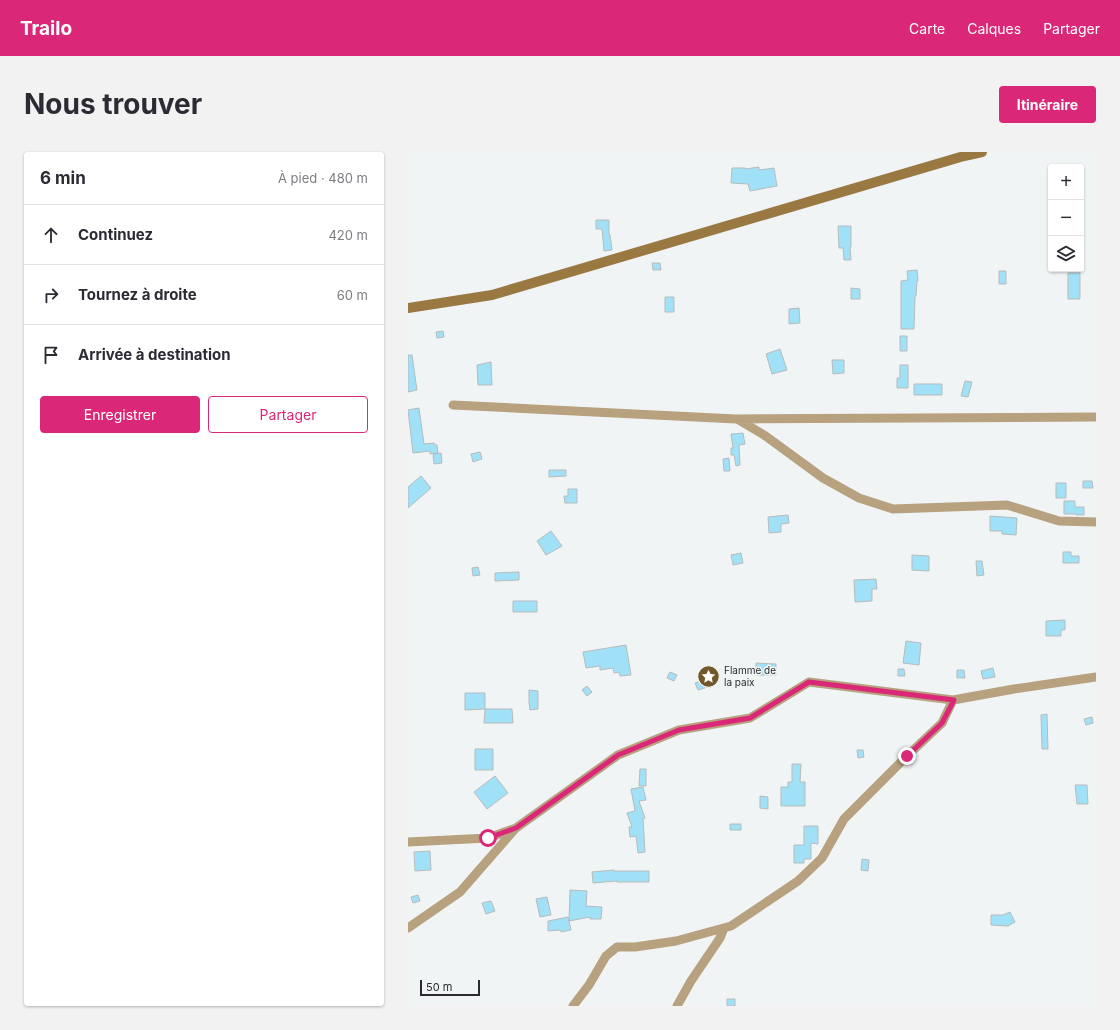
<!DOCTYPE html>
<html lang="fr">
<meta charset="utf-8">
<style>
body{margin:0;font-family:Inter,sans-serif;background:#f2f2f3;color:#2b2b33}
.controls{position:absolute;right:12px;top:12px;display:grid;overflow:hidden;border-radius:4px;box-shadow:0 1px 3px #0004}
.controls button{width:36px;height:36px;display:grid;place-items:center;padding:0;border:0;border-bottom:1px solid #e1e1e2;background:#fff;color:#2b2b33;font:20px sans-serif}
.scale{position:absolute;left:12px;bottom:10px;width:60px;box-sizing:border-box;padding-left:4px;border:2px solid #2a2c2c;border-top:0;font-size:11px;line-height:14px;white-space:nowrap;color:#2a2c2c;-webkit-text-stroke:3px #f0f4f5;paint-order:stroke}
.stop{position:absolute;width:12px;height:12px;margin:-9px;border:3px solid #db2777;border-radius:50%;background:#fff}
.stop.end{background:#db2777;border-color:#fff;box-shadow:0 1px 4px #0008}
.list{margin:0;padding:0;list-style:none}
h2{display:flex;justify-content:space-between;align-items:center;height:52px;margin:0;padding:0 16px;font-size:17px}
h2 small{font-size:13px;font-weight:400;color:#7c7c81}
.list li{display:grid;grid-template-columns:26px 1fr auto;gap:12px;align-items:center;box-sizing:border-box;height:60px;padding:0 16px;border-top:1px solid #e1e1e2}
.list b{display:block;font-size:15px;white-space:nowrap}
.list em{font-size:13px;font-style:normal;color:#7c7c81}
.actions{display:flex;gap:8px;padding:12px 16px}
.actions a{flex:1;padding:9px 0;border:1px solid #db2777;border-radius:4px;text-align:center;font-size:14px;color:#db2777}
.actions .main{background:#db2777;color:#fff}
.icon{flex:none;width:22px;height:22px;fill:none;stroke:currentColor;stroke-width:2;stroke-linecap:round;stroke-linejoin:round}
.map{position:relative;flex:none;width:688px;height:854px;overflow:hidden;border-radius:4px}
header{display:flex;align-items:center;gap:24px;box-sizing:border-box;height:56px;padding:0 20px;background:#db2777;color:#fff}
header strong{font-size:19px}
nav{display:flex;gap:22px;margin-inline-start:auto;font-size:14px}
.intro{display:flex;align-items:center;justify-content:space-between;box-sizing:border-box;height:96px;padding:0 24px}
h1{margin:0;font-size:28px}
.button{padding:10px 18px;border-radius:4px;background:#db2777;color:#fff;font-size:14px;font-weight:700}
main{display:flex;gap:24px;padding:0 24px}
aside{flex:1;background:#fff;border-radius:4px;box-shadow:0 1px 3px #0004}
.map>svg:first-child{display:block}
</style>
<header>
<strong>Trailo</strong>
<nav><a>Carte</a><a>Calques</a><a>Partager</a></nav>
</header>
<div class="intro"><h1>Nous trouver</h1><a class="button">Itinéraire</a></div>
<main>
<aside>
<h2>6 min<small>À pied · 480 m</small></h2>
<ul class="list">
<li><svg class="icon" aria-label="ahead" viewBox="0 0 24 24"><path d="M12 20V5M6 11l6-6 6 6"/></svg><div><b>Continuez</b></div><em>420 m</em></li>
<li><svg class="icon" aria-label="right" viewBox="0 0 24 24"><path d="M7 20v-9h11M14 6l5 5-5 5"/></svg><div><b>Tournez à droite</b></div><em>60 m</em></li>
<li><svg class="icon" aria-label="arrive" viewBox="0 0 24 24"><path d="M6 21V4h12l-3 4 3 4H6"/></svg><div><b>Arrivée à destination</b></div></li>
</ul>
<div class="actions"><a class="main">Enregistrer</a><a>Partager</a></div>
</aside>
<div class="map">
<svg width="688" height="854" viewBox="0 0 688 854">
<rect width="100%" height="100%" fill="#f0f4f5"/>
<path fill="#a0e1f8" stroke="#b7bbbc" d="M351,15V18L366,16L369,34L342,39L340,32L323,31L324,16H337V17Z
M188,68H201V83H202L204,98L196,99L194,77H188Z
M430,74H443V95H442L443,108H436L435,96H431Z
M244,111H252L253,118H245Z
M509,118L510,129H509L508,144H507L506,177H493V129L500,128L499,119Z
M591,119H598V132H591Z
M660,121H672V147H660Z
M443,136L452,137V147H443Z
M257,145H266V160H257Z
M391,156L392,171L381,172V157Z
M35,179L36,185L29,186L28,180Z
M492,184H499V199H492Z
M372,197L379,218L364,222L358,202Z
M0,203H4L9,238L0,240Z
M424,208H436V221L425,222Z
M83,210L84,233H70L69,213Z
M492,213H500V236H489V226H492Z
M557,229L564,230L560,245L553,244Z
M506,232H534V243H506Z
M11,256L16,292L26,291L27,293H29L30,301L22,302V299L5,301L0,258Z
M335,281L337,292L331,293L332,313L328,314L326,303H323V296H325L323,282Z
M72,300L74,307L65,310L63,302Z
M33,301L34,311L26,312L25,302Z
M321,306L322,319H316L315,307Z
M141,318H158V324L141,325Z
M13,324L23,336L0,356V335Z
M675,329H684L685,336H675Z
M648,331H658V346H648Z
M160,337H169V351H157L156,344H160Z
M656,349H667V355H676V363H668V362H656Z
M380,363L381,371L373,372V380L361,381L360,365Z
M582,364L609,366L608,383L594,382V379H582Z
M143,379L154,394L138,403L129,389Z
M655,400H663V404H671V411H655Z
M333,401L335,411L325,413L323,403Z
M504,403L521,404V419L504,418Z
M568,409H574L576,423L569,424Z
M70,415L72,423L65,424L64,416Z
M111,420V428L87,429V421Z
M468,427L469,437H464V449L447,450L446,428Z
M105,449H129V460H105Z
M657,468V478H653V484H638V469Z
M498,489L513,491L511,513L495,511Z
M218,493L223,523L212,524L211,520L206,521L205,516L192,518V514L178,516L175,500Z
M348,511L368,512V523H348Z
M585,516L587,525L575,527L573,519Z
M490,517H496L497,524H490Z
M549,518H556L557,526H549Z
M262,520L269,523L266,529L259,526Z
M295,528L297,536L290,538L287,531Z
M179,534L184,540L179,544L174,538Z
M121,538L130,539V557L122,558L121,550Z
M57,541H77V557L57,558Z
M77,557H104L105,571H76Z
M639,562L640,597H634L633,563Z
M684,565L685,571L678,573L676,567Z
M67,597H85V618H67Z
M449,598H455L456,605L450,606Z
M384,612H393L392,630H397V654H373V635H380V630H384Z
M232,617H238V634H231Z
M87,624L100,641L79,657L66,640Z
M667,633H679L680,652H669Z
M235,635L238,648L231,649L237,666L235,667L237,700L230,701L228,684L222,685L221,675H224L219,661L227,659L223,637Z
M352,644L360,645V657L352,656Z
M322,672H333V678H322Z
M396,674H410V692L403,691V707H396V711H386V693H396Z
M22,699L23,718L7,719L6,700Z
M454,707L461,708L460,719L453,718Z
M206,718V719H241V730H209V729L185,731L184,720Z
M162,738L179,739L178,754L194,755L193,767H182V765L161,769Z
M10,743L12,749L5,751L3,745Z
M139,745L143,763L132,765L128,747Z
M83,749L87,759L78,762L74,751Z
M602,760L607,770L600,774L583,773V763H595Z
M160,765L163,778L153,780V778L140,779V769Z
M319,847H327V854H319Z"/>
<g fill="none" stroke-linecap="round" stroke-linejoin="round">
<path stroke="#b7a17e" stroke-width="9" d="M45,253L328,267L688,265
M329,267L356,283L415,326L451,346L485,357L599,353L651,369L688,370
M0,690L80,686L108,676L210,603L271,578L342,566L401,530L545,548L606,537L688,525
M0,776L52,740L107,677
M165,854L181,833L198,804L209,795H227L268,789L323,774L390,729L414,706L436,667L499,604L534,571L545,548
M269,854L283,829L312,786L316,776"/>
<path stroke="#997842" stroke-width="10" d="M0,156L84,143L556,4L574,0"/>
</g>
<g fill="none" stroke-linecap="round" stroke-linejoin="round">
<path stroke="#db2777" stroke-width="5" d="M80,686L108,676L210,603L271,578L342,566L401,530L546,548L534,571L499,604"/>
</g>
<defs>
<symbol id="sight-disc" viewBox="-11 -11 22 22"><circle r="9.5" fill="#725729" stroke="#f0f4f5"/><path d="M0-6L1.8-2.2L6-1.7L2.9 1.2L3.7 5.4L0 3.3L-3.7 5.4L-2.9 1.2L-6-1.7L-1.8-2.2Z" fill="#fff"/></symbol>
</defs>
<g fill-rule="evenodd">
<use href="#sight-disc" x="288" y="512" width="25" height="25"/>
</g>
<g text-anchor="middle" stroke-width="3" stroke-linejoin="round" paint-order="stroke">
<g font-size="10" fill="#2a2c2c" stroke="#f0f4f5" text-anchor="start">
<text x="316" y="522">Flamme de<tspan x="316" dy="12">la paix</tspan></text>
</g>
</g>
</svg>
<div class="controls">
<button>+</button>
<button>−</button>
<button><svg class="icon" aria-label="layers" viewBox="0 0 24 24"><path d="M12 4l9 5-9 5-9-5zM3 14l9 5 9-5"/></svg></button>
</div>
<div class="scale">50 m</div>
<div class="stop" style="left:80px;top:686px"></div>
<div class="stop end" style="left:499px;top:604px"></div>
</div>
</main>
